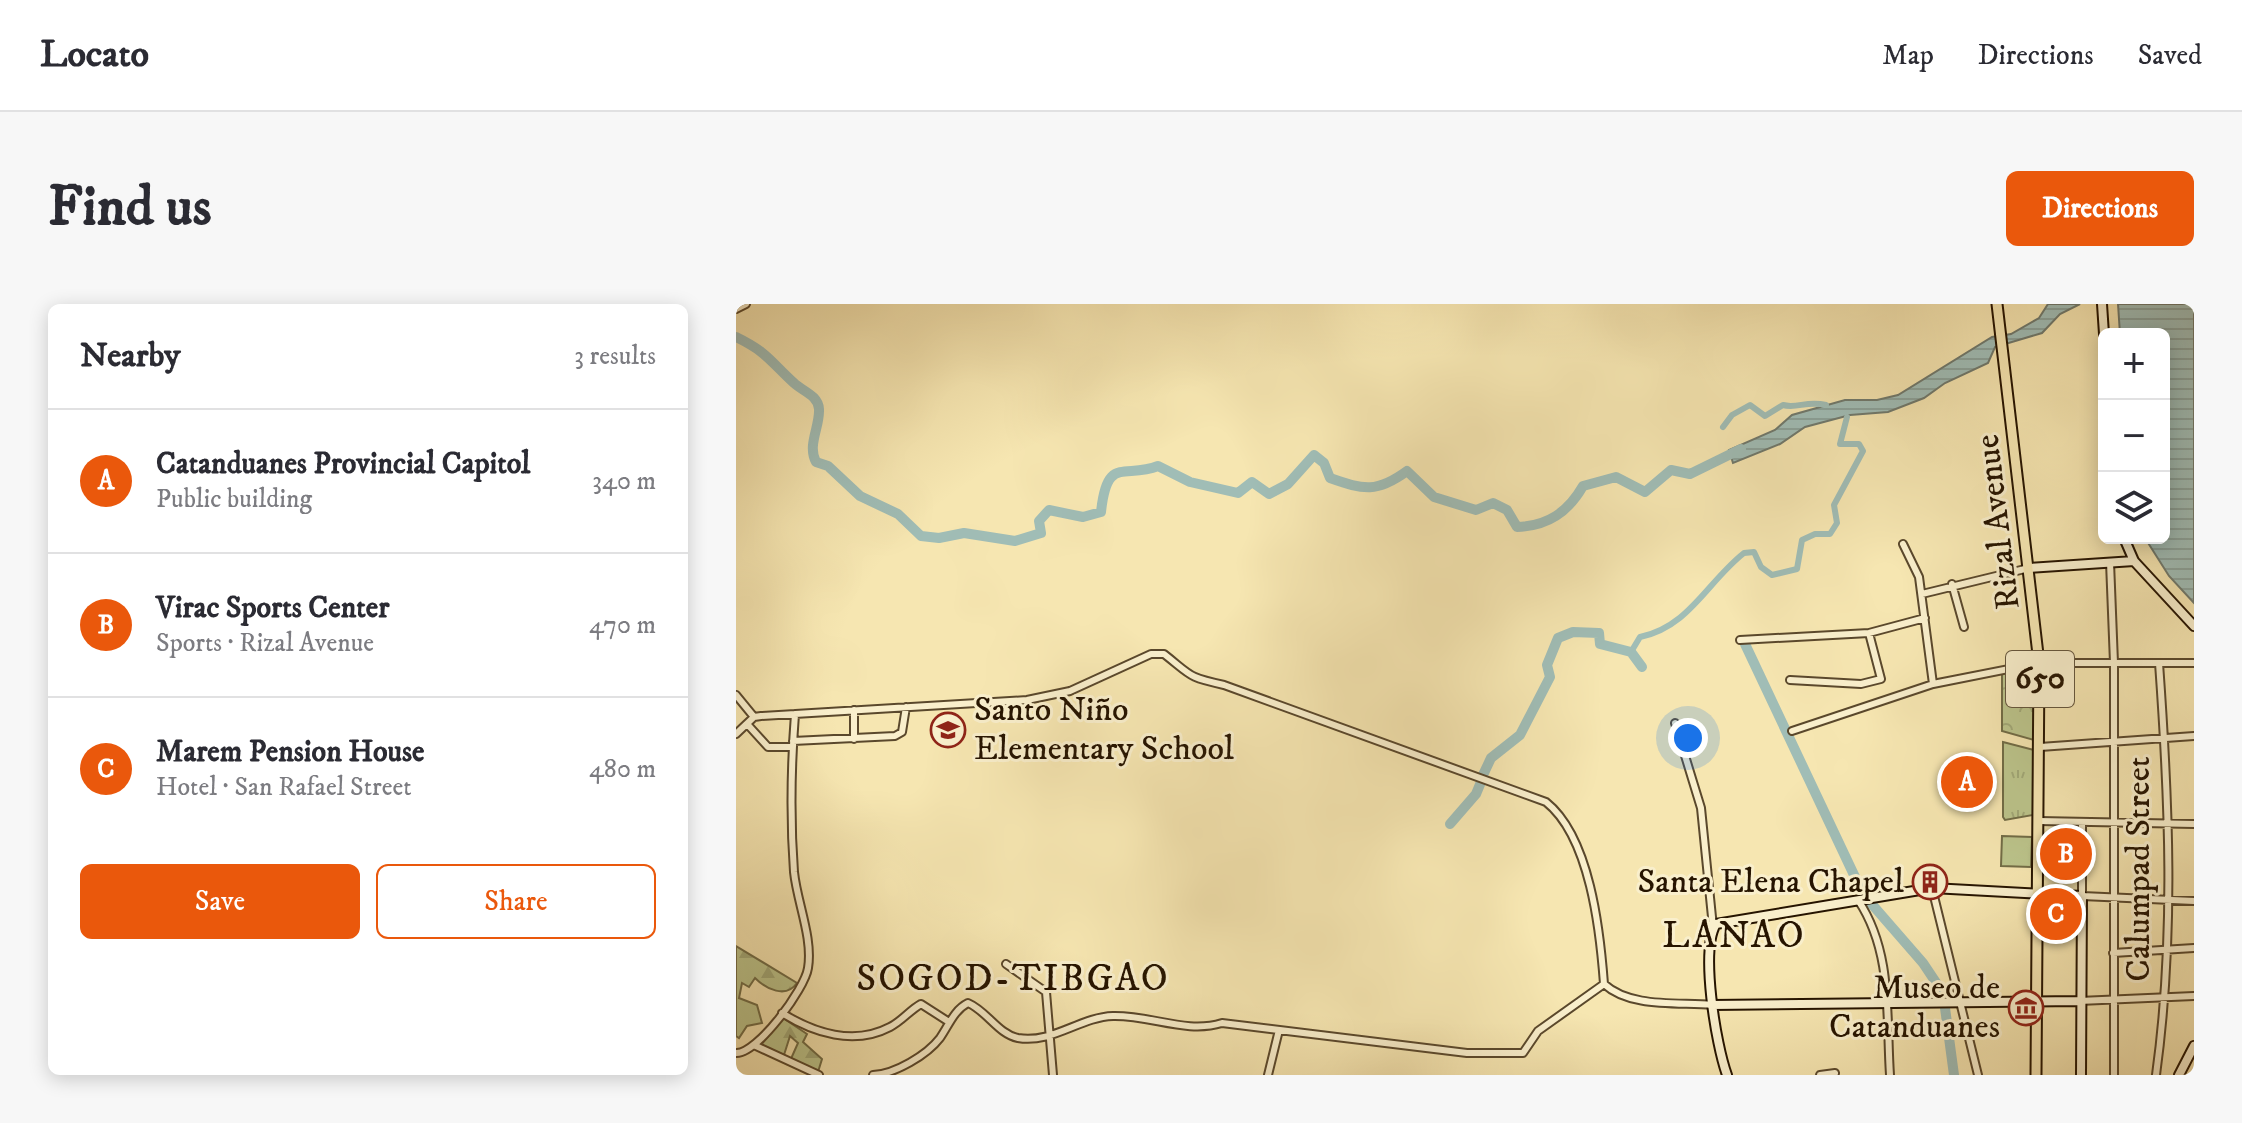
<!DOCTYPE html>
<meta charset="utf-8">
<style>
body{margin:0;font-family:"IM FELL DW Pica",serif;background:#f7f7f7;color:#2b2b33}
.controls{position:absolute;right:24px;top:24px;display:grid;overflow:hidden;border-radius:12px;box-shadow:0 4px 20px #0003}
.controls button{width:72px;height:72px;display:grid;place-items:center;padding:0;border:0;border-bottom:2px solid #e1e1e2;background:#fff;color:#2b2b33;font:40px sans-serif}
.you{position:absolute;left:952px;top:434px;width:28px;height:28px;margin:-20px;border:6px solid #fff;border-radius:50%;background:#1a73e8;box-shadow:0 0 0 12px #1a73e833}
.badge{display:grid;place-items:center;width:52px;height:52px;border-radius:50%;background:#ea580c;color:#fff;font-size:26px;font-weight:700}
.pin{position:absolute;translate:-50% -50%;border:4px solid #fff;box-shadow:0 2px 8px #0006}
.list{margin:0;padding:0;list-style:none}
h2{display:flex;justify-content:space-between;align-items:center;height:104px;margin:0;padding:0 32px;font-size:34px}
h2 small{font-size:26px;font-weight:400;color:#7c7c81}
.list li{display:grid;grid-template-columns:52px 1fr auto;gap:24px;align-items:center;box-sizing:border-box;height:144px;padding:0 32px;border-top:2px solid #e1e1e2}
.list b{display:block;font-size:30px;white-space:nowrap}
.list p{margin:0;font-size:26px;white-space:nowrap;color:#7c7c81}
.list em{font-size:26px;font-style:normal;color:#7c7c81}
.actions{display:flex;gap:16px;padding:24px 32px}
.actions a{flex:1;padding:18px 0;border:2px solid #ea580c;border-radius:12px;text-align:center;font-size:28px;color:#ea580c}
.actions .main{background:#ea580c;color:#fff}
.icon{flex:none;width:44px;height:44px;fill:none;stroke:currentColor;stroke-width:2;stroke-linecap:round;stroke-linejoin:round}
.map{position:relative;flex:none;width:1458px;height:771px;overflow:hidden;border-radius:12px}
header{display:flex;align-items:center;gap:48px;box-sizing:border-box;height:112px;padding:0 40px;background:#fff;border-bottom:2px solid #e1e1e2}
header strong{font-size:38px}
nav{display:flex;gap:44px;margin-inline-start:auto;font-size:28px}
.intro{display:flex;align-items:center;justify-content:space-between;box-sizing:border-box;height:192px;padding:0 48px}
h1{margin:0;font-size:56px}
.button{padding:20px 36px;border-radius:12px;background:#ea580c;color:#fff;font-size:28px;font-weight:700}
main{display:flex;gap:48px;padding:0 48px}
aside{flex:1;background:#fff;border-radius:12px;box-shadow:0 4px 20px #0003}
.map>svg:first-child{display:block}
.grass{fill:url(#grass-tufts);stroke:#716c46;stroke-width:2}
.forest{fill:url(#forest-firs);stroke:#716c46;stroke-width:2}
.park{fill:url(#park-crowns);stroke:#716c46;stroke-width:2}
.pitch{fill:#bcc58c;stroke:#716c46;stroke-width:2}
.water{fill:url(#water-rules);stroke:#6f796d;stroke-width:2}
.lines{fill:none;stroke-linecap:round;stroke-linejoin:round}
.canal{stroke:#a0bdb6;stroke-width:6}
.river{stroke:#a0bdb6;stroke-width:10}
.street-casing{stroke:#5a482c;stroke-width:10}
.secondary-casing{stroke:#261400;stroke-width:12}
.primary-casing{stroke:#261400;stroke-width:13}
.street{stroke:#f9efcc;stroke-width:6}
.secondary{stroke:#f9efcc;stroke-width:8}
.primary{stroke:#f6e6b1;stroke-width:9}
.labels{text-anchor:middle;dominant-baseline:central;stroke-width:6;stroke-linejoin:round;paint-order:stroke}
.shield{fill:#f9efcc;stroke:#65563d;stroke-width:2}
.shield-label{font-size:32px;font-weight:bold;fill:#261400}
.street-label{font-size:34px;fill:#261400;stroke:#f9efcc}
.poi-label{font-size:34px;fill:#261400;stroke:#f9efcc;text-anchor:end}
.quarter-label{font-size:38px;letter-spacing:2px;fill:#261400;stroke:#f9efcc}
</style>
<header>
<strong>Locato</strong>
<nav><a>Map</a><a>Directions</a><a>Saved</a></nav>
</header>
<div class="intro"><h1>Find us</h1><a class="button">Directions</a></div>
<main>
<aside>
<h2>Nearby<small>3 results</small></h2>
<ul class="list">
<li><span class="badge">A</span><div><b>Catanduanes Provincial Capitol</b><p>Public building</p></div><em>340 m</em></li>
<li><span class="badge">B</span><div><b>Virac Sports Center</b><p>Sports · Rizal Avenue</p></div><em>470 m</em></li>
<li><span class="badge">C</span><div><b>Marem Pension House</b><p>Hotel · San Rafael Street</p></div><em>480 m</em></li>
</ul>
<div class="actions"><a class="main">Save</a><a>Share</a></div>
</aside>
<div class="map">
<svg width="1458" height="771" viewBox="0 0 1458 771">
<defs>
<pattern id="grass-tufts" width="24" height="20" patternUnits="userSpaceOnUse" patternTransform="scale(2)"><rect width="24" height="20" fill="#bcc58c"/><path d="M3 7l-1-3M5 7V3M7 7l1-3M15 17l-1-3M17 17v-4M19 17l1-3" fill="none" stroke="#a1a877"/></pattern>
<pattern id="forest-firs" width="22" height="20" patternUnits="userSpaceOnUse" patternTransform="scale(2)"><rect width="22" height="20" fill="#bcc58c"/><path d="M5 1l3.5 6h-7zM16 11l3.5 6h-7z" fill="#a1a877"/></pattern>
<pattern id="park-crowns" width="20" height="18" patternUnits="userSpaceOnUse" patternTransform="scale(2)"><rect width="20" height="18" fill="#bcc58c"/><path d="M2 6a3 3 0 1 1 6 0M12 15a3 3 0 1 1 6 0" fill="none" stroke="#a1a877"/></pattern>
<pattern id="water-rules" width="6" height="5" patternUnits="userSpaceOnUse" patternTransform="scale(2)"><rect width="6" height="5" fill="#a0bdb6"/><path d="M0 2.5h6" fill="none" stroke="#8aa29b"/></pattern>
</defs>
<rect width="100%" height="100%" fill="#f6e6b1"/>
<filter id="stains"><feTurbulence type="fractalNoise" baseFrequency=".0025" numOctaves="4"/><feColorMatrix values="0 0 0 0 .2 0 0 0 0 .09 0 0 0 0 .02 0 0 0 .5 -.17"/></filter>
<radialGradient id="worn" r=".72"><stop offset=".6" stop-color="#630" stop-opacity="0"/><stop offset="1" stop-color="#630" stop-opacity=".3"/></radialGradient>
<path class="grass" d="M1267,438l31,8 -1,65 -28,5 -2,-3z"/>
<path class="forest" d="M0,642l61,37c-11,16 -31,6 -42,-5l-6,9 -7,-4 -3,15 18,7 5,18 -15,3 -8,12 -3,-2z
M47,714l24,16 -4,8 19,17 -4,13 -28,-11 8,-18 -8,-7 -6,19 -23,-10z"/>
<path class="park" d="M1298,362v74l-32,-9v-59z"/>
<path class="pitch" d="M1320,530l25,4v34l-4,3h-21l-5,-5 1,-32z
M1266,532l30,1 -1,30 -30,-1z"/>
<path class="water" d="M1312,0h32l-20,10 -18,19 -47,14 -7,16 -43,20 -21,15 -36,14 -38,3 -45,12 -25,17 -47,19 -4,-13 46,-20 17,-15 53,-15h32l21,-5 94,-58 19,-3 28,-16z
M1382,0h76v299l-25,-27 -24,-38h19v-204h-44z"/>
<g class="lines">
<path class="canal" d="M987,123l9,-12 18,-10 15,11 18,-11c14,4 24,-5 43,0
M895,348l9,-15c49,-10 67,-55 104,-84l10,-1 7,15 11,8 25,-6 5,-29 13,-6h15l7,-11 -3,-18 29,-54 -4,-7h-19l7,-27"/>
<path class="river" d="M0,33c31,15 34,24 58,46 8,8 24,12 25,26 1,18 -12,36 -3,53l12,4 32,30 38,18 23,22 18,2 25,-5 51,8 26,-8 -2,-12 10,-11 34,7 18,-5c6,-57 23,-33 57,-46l32,16 48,11 14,-11 17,12 19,-10 26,-29 10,8 6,15c34,12 47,15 77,-7l27,26 42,13 17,-7 14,7 10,17c31,-1 51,-15 66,-41l33,-9 29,15 26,-22 19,4 51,-25
M1009,340l118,250 60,69 20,30 11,82
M747,471l8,-17 29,-23 30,-58 -3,-12 11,-27 15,-6 26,1 1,11 31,8 11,15
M714,520l26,-30 5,-12"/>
<g class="street-casing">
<path id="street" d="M0,5l10,-5
M1167,240l16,33 14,107
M1374,258l4,101v412
M1216,280l12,43
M1186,290l107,-26
M1004,336l129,-7 56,-15
M1054,376l71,4 20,-5 -12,-46
M0,391l18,22
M939,419l26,85 12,119
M12,421l20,22h22
M1056,427l141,-47 106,-21h155
M0,430l18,-17 7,-1 266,-16 43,-9 81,-37h13c28,22 23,23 60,31l322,117c44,35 54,128 58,182 26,24 74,18 108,21
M118,435v-29
M57,437l102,-5 7,-4 4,-25
M1304,443l154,-11
M1303,517l155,3
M1346,518v74l112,5
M1196,584l46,187
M1122,596c35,52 28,116 32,175
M1377,649l81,-5
M270,660l40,28 7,83
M1343,697l115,-5
M46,709c32,20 72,33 108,14 12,-6 20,-17 31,-23l28,18
M20,742l63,29
M0,749c21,1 69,-64 72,-85 5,-30 -11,-66 -14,-96 -4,-54 -3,-106 1,-158
M137,771c22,-1 54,-20 67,-37 9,-13 14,-28 28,-35 19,8 30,31 50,35 34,6 62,-21 95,-22 38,-1 73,18 109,7l245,30h56l15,-22 66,-47
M532,771l11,-45
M1084,771l15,-2
M1420,771c19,-138 13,-274 3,-412"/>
</g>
<g class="secondary-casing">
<path id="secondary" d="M1366,0l2,30
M1388,234l10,23 60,65
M1293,264l105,-7
M976,701l367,-4
M991,771c-11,-30 -27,-125 -11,-151l216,-36 150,8 -1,179
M1443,771l15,-29"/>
</g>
<g class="primary-casing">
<path id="primary" d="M1261,0l42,359 -3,412"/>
</g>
<use href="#street" class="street"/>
<use href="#secondary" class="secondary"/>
<use href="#primary" class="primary"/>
</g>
<defs>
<g id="school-ring" transform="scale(1.8)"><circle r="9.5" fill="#f9efcc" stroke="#8f2418" stroke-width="1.5"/><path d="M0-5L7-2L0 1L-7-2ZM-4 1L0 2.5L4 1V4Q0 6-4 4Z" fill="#8f2418"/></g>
<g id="building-ring" transform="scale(1.8)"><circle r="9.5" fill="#f9efcc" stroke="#8f2418" stroke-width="1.5"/><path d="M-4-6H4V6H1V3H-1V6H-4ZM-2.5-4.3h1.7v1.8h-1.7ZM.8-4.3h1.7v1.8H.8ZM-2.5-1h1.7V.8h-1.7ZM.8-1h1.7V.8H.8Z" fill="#8f2418"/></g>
<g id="museum-ring" transform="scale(1.8)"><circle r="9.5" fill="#f9efcc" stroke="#8f2418" stroke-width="1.5"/><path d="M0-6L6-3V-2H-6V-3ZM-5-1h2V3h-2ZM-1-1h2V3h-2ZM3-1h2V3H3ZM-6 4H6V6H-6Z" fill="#8f2418"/></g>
</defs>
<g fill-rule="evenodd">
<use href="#school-ring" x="212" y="426"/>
<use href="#building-ring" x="1194" y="578"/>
<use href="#museum-ring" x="1290" y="704"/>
</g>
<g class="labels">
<rect class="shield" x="1270" y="347" width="68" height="56" rx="6"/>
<g class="shield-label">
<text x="1304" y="375">650</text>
</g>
<g class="street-label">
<text transform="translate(1262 218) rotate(-97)">Rizal Avenue</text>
<text transform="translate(1403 565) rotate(-90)">Calumpad Street</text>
</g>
<g class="poi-label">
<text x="238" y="406" text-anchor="start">Santo Niño<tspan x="238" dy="39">Elementary School</tspan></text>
<text x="1168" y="578">Santa Elena Chapel</text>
<text x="1264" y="684">Museo de<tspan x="1264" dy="39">Catanduanes</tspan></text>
</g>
<g class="quarter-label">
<text x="998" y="632">LANAO</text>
<text x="277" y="675">SOGOD-TIBGAO</text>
</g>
</g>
<rect width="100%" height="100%" filter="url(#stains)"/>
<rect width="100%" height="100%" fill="url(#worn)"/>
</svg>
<div class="controls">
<button>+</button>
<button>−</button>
<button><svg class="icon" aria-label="layers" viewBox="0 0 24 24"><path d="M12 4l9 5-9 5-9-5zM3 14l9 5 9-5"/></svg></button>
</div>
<div class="you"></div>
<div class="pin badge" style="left:1231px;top:478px">A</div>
<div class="pin badge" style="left:1330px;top:550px">B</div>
<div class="pin badge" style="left:1320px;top:610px">C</div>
</div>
</main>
